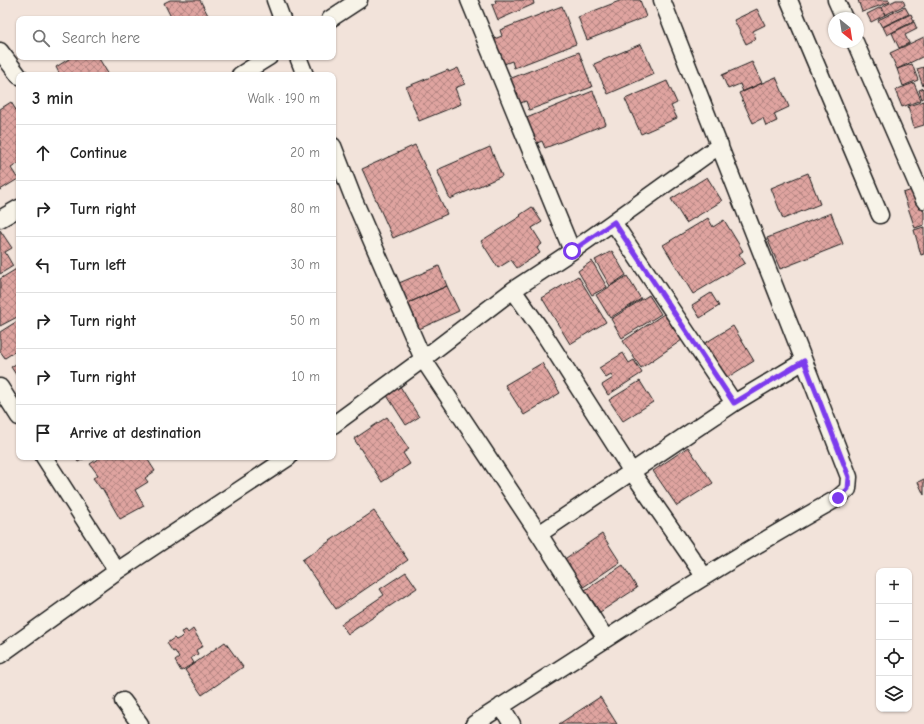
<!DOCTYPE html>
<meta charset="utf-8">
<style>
body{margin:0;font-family:"Comic Neue",sans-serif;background:#f2f2f2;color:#222}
.controls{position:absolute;right:12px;bottom:12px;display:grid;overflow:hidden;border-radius:8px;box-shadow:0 1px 3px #0004}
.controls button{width:36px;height:36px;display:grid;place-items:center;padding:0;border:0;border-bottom:1px solid #e0e0e0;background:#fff;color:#222;font:20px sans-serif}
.compass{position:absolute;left:828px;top:12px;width:36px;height:36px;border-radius:50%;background:#fff;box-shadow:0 1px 3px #0004;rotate:150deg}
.stop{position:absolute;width:12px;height:12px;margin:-9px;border:3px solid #7c3aed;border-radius:50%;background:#fff}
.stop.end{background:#7c3aed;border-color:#fff;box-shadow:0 1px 4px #0008}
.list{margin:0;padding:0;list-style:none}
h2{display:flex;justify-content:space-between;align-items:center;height:52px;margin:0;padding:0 16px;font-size:17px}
h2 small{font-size:13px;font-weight:400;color:#767676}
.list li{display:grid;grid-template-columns:26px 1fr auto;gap:12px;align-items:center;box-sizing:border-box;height:56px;padding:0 16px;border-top:1px solid #e0e0e0}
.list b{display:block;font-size:15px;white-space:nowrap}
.list em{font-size:13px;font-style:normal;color:#767676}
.icon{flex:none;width:22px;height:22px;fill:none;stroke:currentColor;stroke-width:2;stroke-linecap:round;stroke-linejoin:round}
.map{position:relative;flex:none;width:924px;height:724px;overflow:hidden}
.search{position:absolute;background:#fff;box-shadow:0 1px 3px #0004;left:16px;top:16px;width:320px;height:44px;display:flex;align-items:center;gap:10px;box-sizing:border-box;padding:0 14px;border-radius:8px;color:#767676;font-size:15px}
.panel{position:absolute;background:#fff;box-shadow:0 1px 3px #0004;left:16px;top:72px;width:320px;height:388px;border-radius:8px}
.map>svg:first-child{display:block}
.building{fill:url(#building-cross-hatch);stroke:#1c1c1c}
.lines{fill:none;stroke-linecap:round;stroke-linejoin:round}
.minor-casing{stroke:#1c1c1c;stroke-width:19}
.minor{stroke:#f7f3e8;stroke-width:16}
.route{stroke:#7c3aed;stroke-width:5}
</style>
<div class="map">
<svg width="924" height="724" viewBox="0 0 924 724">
<defs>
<pattern id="building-cross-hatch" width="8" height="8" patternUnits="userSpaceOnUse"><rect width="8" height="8" fill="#dfa4a0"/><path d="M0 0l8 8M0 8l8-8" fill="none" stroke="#b48582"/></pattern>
</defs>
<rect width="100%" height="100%" fill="#f2e3da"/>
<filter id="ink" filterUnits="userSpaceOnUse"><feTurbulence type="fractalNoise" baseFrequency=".025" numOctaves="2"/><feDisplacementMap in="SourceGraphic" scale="8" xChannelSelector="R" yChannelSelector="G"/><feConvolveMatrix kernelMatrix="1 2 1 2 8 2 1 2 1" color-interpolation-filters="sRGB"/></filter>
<g filter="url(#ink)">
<path class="building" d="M170,0h30l10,19h-38l-8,-16z
M495,0h38l1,4 -36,16 -6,-15 4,-2z
M622,0h18l6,17 -59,23 -9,-23z
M858,0h31l1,2 -28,10z
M896,0h7l2,5 -20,10 -3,-8z
M562,6l14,38 -62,24 -2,-7 -8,3 -10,-25 8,-3 -2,-6z
M881,7l4,8 -14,7 -4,-8z
M905,7l4,7 -27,13 -4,-7z
M757,9l8,16 -12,6 3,8 -10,5 -12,-24z
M911,14l3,7 -27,14 -4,-8z
M914,22l3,7 -12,6 4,8 -10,5 -7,-15z
M924,37v19l-27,13 -7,-16z
M641,44l13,30 -46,20 -14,-30z
M579,52l13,35 -63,23 -3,-9 -8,3 -9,-25z
M72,57h26l11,18h-49l-4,-8z
M752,62l10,21 -19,9 -3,-8 -12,5 -6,-14z
M912,64l6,16 -15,6 -6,-17z
M924,67v18l-1,1 -6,-17z
M458,68l7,16 -10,4 6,16 -42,17 -13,-34 42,-17 1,2z
M776,77l13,30 -15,7 3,7 -11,5 -3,-8 -10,5 -14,-30z
M667,81l10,22 -6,3 6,12 -36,16 -16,-35z
M914,83l7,17 -19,7 -7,-17z
M924,88v10l-2,1 -3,-9z
M593,91l13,33 -61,24 -3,-7 -7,3 -11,-25z
M924,101v24l-10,3 -6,-22z
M11,102l8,13v48l-8,5 7,11 -18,11v-81z
M415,145l32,69 -54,24 -31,-69z
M490,147l12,29 -52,23 -13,-29z
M808,173l12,31 -37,15 -12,-31z
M707,177l15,24 -36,22 -15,-24z
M915,189l9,23v13l-9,3 -12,-35z
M532,207l10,15 -10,6 10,16 -5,4 3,5 -23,15 -6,-8 -13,8 -17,-27 40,-25 -1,-1z
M831,213l12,31 -63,25 -13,-31z
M708,218l5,9 11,-7 19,31 -4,3 6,9 -52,31 -30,-49z
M924,227v27l-3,1 -7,-25z
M0,230l12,18 -7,4 8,14 -13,8z
M612,251l14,24 -16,11 -15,-26z
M592,261l15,26 -15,8 -14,-24z
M439,266l8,20 -39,17 -9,-20z
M18,268l1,2v46l-19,10v-47z
M578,276l28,46 -36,22 -28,-46z
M627,276l14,23 -31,19 -14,-23z
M447,286l12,25 -40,18 -11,-26z
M711,293l8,13 -19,12 -8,-13z
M649,295l12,19 -39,24 -11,-19z
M664,314l18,26 -41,28 -18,-27z
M19,320v29l-14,9 -5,-7v-19z
M733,326l21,35 -31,19 -21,-35z
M623,353l6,10 5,-3 8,13 -34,22 -6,-10 11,-7 -2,-3 -5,3 -7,-10z
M19,362v17l-8,-12z
M542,363l18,30 -36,22 -19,-30z
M640,381l13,21 -30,19 -14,-21z
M398,383l21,34 -13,8 -22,-34z
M387,417l22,32 -6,4 7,11 -28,18 -28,-43z
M688,447l25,36 -36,23 -24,-35z
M75,457h12l-9,5z
M101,457h45l9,14 -10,7 3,4 -13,8 9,16 -24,13 -18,-31 -1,1 -8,-11 5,-3 -8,-11z
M924,479v16l-6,-13z
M374,511l34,49 -72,49 -34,-49z
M602,534l18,28 -38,26 -19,-28z
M623,565l14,23 -37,24 -15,-22z
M406,572l11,16 -69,46 -7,-10 43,-29 -4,-6z
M193,629l10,17 -7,4 2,4 -7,4 3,5 -13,8 -6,-10 4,-3 -4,-7 -2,1 -6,-9 7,-5 2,2 4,-2 3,-3 -2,-3 5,-2 2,3z
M225,642l18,25 -41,28 -17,-25z
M600,697l17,27h-58z"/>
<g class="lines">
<g class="minor-casing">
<path id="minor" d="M275,0l7,19
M469,0l103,251 41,-29
M789,0l91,215
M836,0l8,18
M330,19l29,-19
M855,42l69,158
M0,51l19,25
M298,57l7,18
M240,75l29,-18
M720,145l-107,77 121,181
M333,146l21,54 69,159 116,175 67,105 -132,85
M0,219l19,-11
M572,251l-59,39 31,44 88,138 72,104
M0,387l19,30
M333,425l90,-66 90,-69
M44,457l73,114
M539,534l195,-131 70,-42 -142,-361
M606,639c76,-49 153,-97 232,-141l10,-9 1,-12 -45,-116
M0,655l117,-84 172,-114
M123,701l17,23
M501,706l11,18"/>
</g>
<use href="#minor" class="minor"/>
</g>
</g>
<g class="lines" filter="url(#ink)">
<path class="route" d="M572,251l42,-29 120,181 70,-42 45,116 -1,12 -10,9"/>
</g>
</svg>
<div class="controls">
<button>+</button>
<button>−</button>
<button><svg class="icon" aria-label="locate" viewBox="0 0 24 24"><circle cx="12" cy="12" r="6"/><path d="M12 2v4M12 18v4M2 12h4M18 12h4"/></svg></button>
<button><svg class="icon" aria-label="layers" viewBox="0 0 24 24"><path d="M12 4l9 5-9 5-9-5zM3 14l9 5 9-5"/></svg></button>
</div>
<svg class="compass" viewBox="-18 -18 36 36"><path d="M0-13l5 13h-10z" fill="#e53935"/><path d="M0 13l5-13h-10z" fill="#767676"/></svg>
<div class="stop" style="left:572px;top:251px"></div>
<div class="stop end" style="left:838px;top:498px"></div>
<div class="search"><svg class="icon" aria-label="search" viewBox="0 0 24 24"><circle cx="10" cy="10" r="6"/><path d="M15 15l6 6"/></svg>Search here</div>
<section class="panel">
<h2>3 min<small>Walk · 190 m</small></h2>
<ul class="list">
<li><svg class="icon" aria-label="ahead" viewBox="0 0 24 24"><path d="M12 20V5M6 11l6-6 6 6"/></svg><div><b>Continue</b></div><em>20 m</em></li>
<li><svg class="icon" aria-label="right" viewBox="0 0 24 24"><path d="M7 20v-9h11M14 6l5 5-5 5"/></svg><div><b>Turn right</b></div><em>80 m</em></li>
<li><svg class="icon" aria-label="left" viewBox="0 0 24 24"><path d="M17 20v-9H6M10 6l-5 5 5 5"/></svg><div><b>Turn left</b></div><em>30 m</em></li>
<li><svg class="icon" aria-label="right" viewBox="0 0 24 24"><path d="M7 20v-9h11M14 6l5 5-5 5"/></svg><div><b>Turn right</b></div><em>50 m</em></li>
<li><svg class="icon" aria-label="right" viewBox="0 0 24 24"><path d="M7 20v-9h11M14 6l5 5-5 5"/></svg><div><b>Turn right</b></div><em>10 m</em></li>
<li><svg class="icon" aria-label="arrive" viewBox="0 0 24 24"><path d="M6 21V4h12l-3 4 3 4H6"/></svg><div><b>Arrive at destination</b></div></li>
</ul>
</section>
</div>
